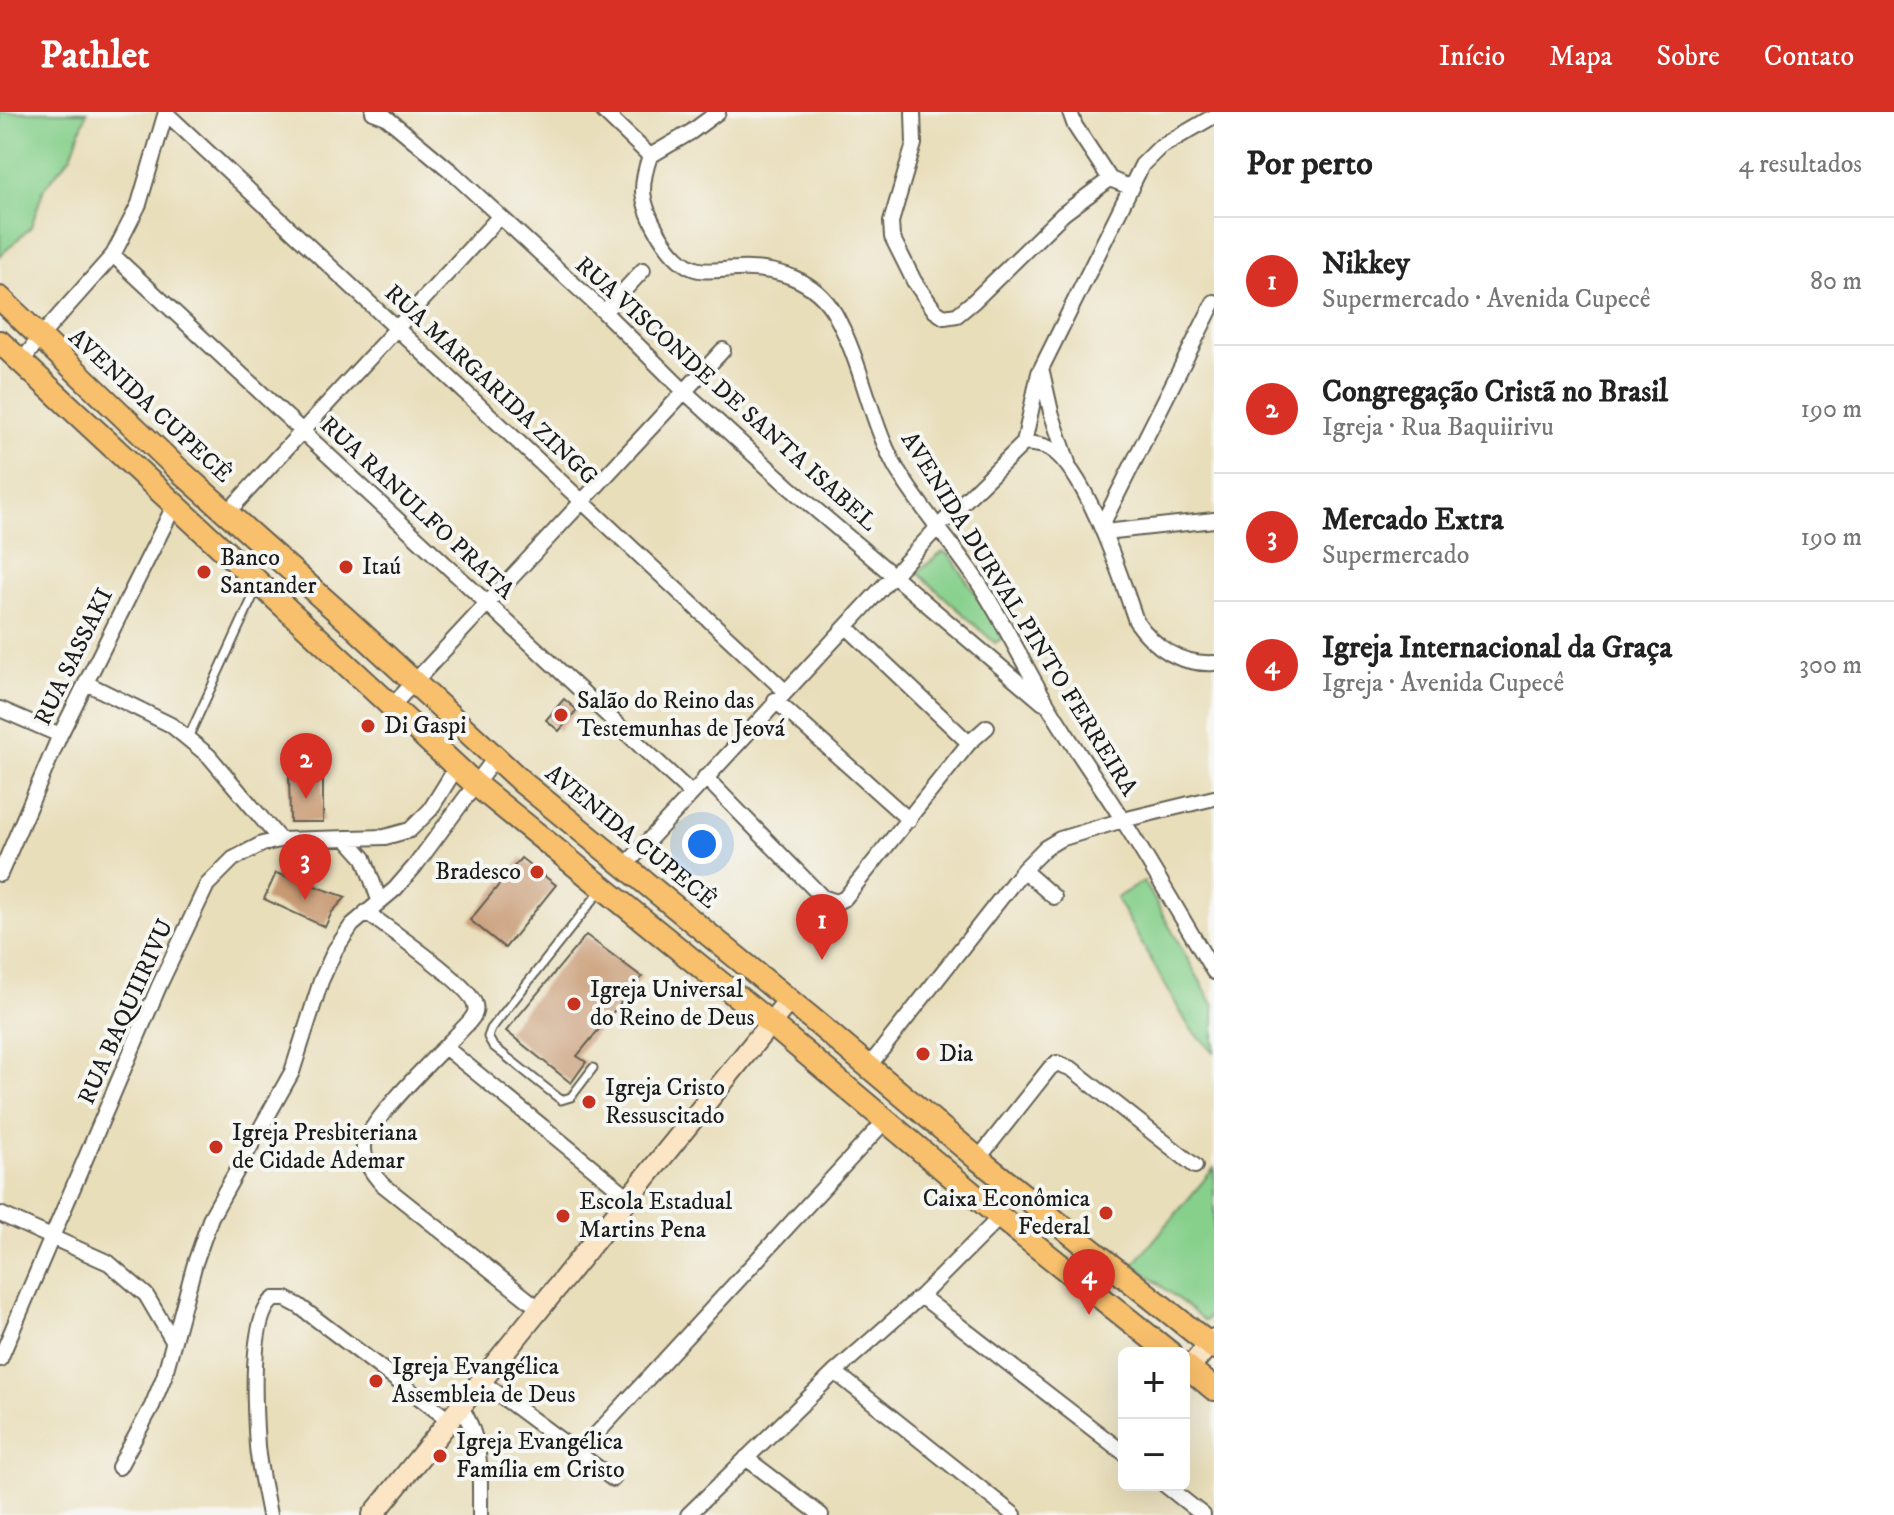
<!DOCTYPE html>
<html lang="pt">
<meta charset="utf-8">
<style>
body{margin:0;font-family:"IM FELL DW Pica",serif;background:#f2f2f2;color:#222}
.controls{position:absolute;right:24px;bottom:24px;display:grid;overflow:hidden;border-radius:12px;box-shadow:0 8px 32px #0002}
.controls button{width:72px;height:72px;display:grid;place-items:center;padding:0;border:0;border-bottom:2px solid #e0e0e0;background:#fff;color:#222;font:40px sans-serif}
.you{position:absolute;left:702px;top:732px;width:28px;height:28px;margin:-20px;border:6px solid #fff;border-radius:50%;background:#1a73e8;box-shadow:0 0 0 12px #1a73e833}
.badge{display:grid;place-items:center;width:52px;height:52px;border-radius:50%;background:#d93025;color:#fff;font-size:26px;font-weight:700}
.pin{position:absolute;translate:-50% -66px;filter:drop-shadow(0 2px 4px #0008)}
.pin::after{content:'';position:absolute;top:42px;width:28px;height:24px;background:inherit;clip-path:polygon(0 0,100% 0,50% 100%)}
.list{margin:0;padding:0;list-style:none}
h2{display:flex;justify-content:space-between;align-items:center;height:104px;margin:0;padding:0 32px;font-size:34px}
h2 small{font-size:26px;font-weight:400;color:#767676}
.list li{display:grid;grid-template-columns:52px 1fr auto;gap:24px;align-items:center;box-sizing:border-box;height:128px;padding:0 32px;border-top:2px solid #e0e0e0}
.list b{display:block;font-size:30px;white-space:nowrap}
.list p{margin:0;font-size:26px;white-space:nowrap;color:#767676}
.list em{font-size:26px;font-style:normal;color:#767676}
.map{position:relative;flex:none;width:1214px;height:1403px;overflow:hidden}
header{display:flex;align-items:center;gap:48px;box-sizing:border-box;height:112px;padding:0 40px;background:#d93025;color:#fff}
header strong{font-size:38px}
nav{display:flex;gap:44px;margin-inline-start:auto;font-size:28px}
main{display:flex}
aside{flex:1;background:#fff}
.map>svg:first-child{display:block}
.green{fill:#87d08c;stroke:#527654;stroke-width:2}
.building{fill:#c89a73}
.lines{fill:none;stroke-linecap:round;stroke-linejoin:round}
.lane-casing{stroke:#646053;stroke-width:11}
.street-casing{stroke:#646053;stroke-width:18}
.secondary-casing{stroke:#646053;stroke-width:24}
.primary-casing{stroke:#646053;stroke-width:26}
.lane{stroke:#fff;stroke-width:7}
.street{stroke:#fff;stroke-width:14}
.secondary{stroke:#fce5c4;stroke-width:20}
.primary{stroke:#f8bf6c;stroke-width:22}
.poi-dot{fill:#c8321e;stroke:#f6f6f2;stroke-width:3}
.labels{text-anchor:middle;dominant-baseline:central;stroke-width:8;stroke-linejoin:round;paint-order:stroke}
.street-label{font-size:24px;fill:#1c1c1c;stroke:#f6f6f2}
.poi-label{font-size:24px;fill:#1c1c1c;stroke:#f6f6f2;text-anchor:start}
</style>
<header>
<strong>Pathlet</strong>
<nav><a>Início</a><a>Mapa</a><a>Sobre</a><a>Contato</a></nav>
</header>
<main>
<div class="map">
<svg width="1214" height="1403" viewBox="0 0 1214 1403">
<rect width="100%" height="100%" fill="#f6f6f2"/>
<filter id="ink" filterUnits="userSpaceOnUse"><feTurbulence type="fractalNoise" baseFrequency=".0125" numOctaves="2"/><feDisplacementMap in="SourceGraphic" scale="16" xChannelSelector="R" yChannelSelector="G"/><feConvolveMatrix kernelMatrix="1 2 1 2 8 2 1 2 1" color-interpolation-filters="sRGB"/></filter>
<filter id="wash" filterUnits="userSpaceOnUse"><feTurbulence type="fractalNoise" baseFrequency=".006" numOctaves="4" result="noise"/><feDisplacementMap in="SourceGraphic" scale="32" xChannelSelector="R" yChannelSelector="G"/><feGaussianBlur stdDeviation="1.8" result="paint"/><feColorMatrix in="noise" values="0 0 0 0 0 0 0 0 0 0 0 0 0 0 0 0 0 1.4 0 .05"/><feComposite in="paint" operator="in"/></filter>
<g filter="url(#wash)">
<rect width="100%" height="100%" fill="#e9deba"/>
<path class="green" d="M0,0h87l-16,44 -27,32 -13,39 -31,29z
M943,440l7,3 51,78v6l-6,4 -78,-71z
M1144,769l70,125v46l-25,-25 -73,-129z
M1214,1056v143l-9,10 -71,-57z"/>
<g id="blocks">
<path class="building" d="M564,587l13,11 -18,21 -13,-11z
M298,654l20,1 5,8v47h-33l-1,-49z
M521,746l35,27 -51,63 -35,-28z
M276,761l70,24 -14,15 -7,15 -61,-28z
M586,823l56,42 -65,79 9,6 -15,21 -65,-52z"/>
</g>
</g>
<g filter="url(#ink)">
<use href="#blocks" fill-opacity="0" stroke="#646053" stroke-width="2"/>
<g class="lines">
<g class="lane-casing">
<path id="lane" d="M188,626l69,-150
M593,956l-22,29 -10,3 -68,-54 -5,-9 3,-8 110,-139"/>
</g>
<g class="street-casing">
<path id="street" d="M373,0l13,5 67,56 151,139 80,79 104,95 255,217
M604,0l46,44c-4,11 -7,23 -7,35 2,25 27,70 52,78 12,4 29,0 42,0 39,-2 78,10 98,45 27,48 34,104 60,152 23,40 55,74 81,113 28,42 49,89 75,131 23,38 49,74 73,112 31,49 60,100 90,150
M913,0l1,32 -23,78 1,15 22,44 21,30 9,6 13,-2 17,-14 89,-87 47,-35
M1070,0l5,14 35,53 22,9
M166,1l618,577
M650,44l41,-24 27,-20
M113,143l578,538
M604,200l39,-42
M21,251l19,-26 73,-82 26,-51 27,-92
M1042,260l9,40 17,51
M1024,331c9,1 17,1 25,5 37,21 73,132 87,173 19,27 44,44 78,42
M226,402l273,-297
M1101,415l113,-225
M1105,420l109,-12
M847,515l122,116
M86,571l85,42 38,31 71,84
M775,588l134,120
M391,595l332,-357
M0,597l60,26
M705,665l117,120 15,5 8,-4 124,-155 18,-16
M346,726l18,20 15,42
M625,754l313,-339 86,-84 15,-70 103,-208 17,-17 55,-32
M1023,758l31,27
M0,762l60,-139 114,-229
M366,800c20,15 105,73 109,93 2,8 -2,12 -6,17 -20,22 -104,101 -105,124 -1,15 9,28 18,38l159,126
M446,936l184,150
M869,954l154,-196 22,-22 15,-9 63,-19 91,-22
M978,1047l72,-91 7,-5 15,6 123,97
M0,1102l109,49 37,32 27,46
M921,1184l203,157
M0,1247l159,-373 48,-101 26,-26 29,-15 18,-4 105,-3 25,-7 20,-20 26,-42
M835,1260l179,143
M481,1269l132,98
M460,1294c23,33 20,70 20,109
M579,1341l306,-332
M746,1346l75,57
M119,1355l33,-61 12,-29 31,-114 16,-46 81,-145 29,-91 14,-31 17,-25 43,-36 20,-23 80,-108
M1165,1373l38,30
M269,1403c-4,-23 -10,-46 -12,-69 -2,-30 -9,-129 17,-147h12l13,7 150,114
M688,1403l147,-143 86,-76 79,-79"/>
</g>
<g class="secondary-casing">
<path id="secondary" d="M1189,1256l25,-29
M373,1403l416,-515"/>
</g>
<g class="primary-casing">
<path id="primary" d="M0,186l179,172 168,150 176,163 288,235 167,141 236,189
M0,230l475,442 295,239 230,194 170,136
M1184,1252l30,25"/>
</g>
<use href="#lane" class="lane"/>
<use href="#street" class="street"/>
<use href="#secondary" class="secondary"/>
<use href="#primary" class="primary"/>
</g>
</g>
<g class="poi-dot">
<circle cx="346" cy="455" r="8"/>
<circle cx="204" cy="460" r="8"/>
<circle cx="561" cy="603" r="8"/>
<circle cx="368" cy="614" r="8"/>
<circle cx="537" cy="760" r="8"/>
<circle cx="574" cy="892" r="8"/>
<circle cx="923" cy="942" r="8"/>
<circle cx="589" cy="990" r="8"/>
<circle cx="216" cy="1035" r="8"/>
<circle cx="1106" cy="1101" r="8"/>
<circle cx="563" cy="1104" r="8"/>
<circle cx="376" cy="1269" r="8"/>
<circle cx="440" cy="1344" r="8"/>
</g>
<g class="labels">
<g class="street-label">
<text transform="translate(491 273) rotate(43)">RUA MARGARIDA ZINGG</text>
<text transform="translate(726 282) rotate(42)">RUA VISCONDE DE SANTA ISABEL</text>
<text transform="translate(150 294) rotate(43)">AVENIDA CUPECÊ</text>
<text transform="translate(417 396) rotate(43)">RUA RANULFO PRATA</text>
<text transform="translate(1019 502) rotate(58)">AVENIDA DURVAL PINTO FERREIRA</text>
<text transform="translate(74 545) rotate(-64)">RUA SASSAKI</text>
<text transform="translate(631 725) rotate(39)">AVENIDA CUPECÊ</text>
<text transform="translate(126 900) rotate(-66)">RUA BAQUIIRIVU</text>
</g>
<g class="poi-label">
<text x="220" y="446">Banco<tspan x="220" dy="28">Santander</tspan></text>
<text x="362" y="455">Itaú</text>
<text x="577" y="589">Salão do Reino das<tspan x="577" dy="28">Testemunhas de Jeová</tspan></text>
<text x="384" y="614">Di Gaspi</text>
<text x="521" y="760" text-anchor="end">Bradesco</text>
<text x="590" y="878">Igreja Universal<tspan x="590" dy="28">do Reino de Deus</tspan></text>
<text x="939" y="942">Dia</text>
<text x="605" y="976">Igreja Cristo<tspan x="605" dy="28">Ressuscitado</tspan></text>
<text x="232" y="1021">Igreja Presbiteriana<tspan x="232" dy="28">de Cidade Ademar</tspan></text>
<text x="1090" y="1087" text-anchor="end">Caixa Econômica<tspan x="1090" dy="28">Federal</tspan></text>
<text x="579" y="1090">Escola Estadual<tspan x="579" dy="28">Martins Pena</tspan></text>
<text x="392" y="1255">Igreja Evangélica<tspan x="392" dy="28">Assembleia de Deus</tspan></text>
<text x="456" y="1330">Igreja Evangélica<tspan x="456" dy="28">Família em Cristo</tspan></text>
</g>
</g>
</svg>
<div class="controls">
<button>+</button>
<button>−</button>
</div>
<div class="you"></div>
<div class="pin badge" style="left:822px;top:848px">1</div>
<div class="pin badge" style="left:306px;top:687px">2</div>
<div class="pin badge" style="left:305px;top:788px">3</div>
<div class="pin badge" style="left:1089px;top:1203px">4</div>
</div>
<aside>
<h2>Por perto<small>4 resultados</small></h2>
<ul class="list">
<li><span class="badge">1</span><div><b>Nikkey</b><p>Supermercado · Avenida Cupecê</p></div><em>80 m</em></li>
<li><span class="badge">2</span><div><b>Congregação Cristã no Brasil</b><p>Igreja · Rua Baquiirivu</p></div><em>190 m</em></li>
<li><span class="badge">3</span><div><b>Mercado Extra</b><p>Supermercado</p></div><em>190 m</em></li>
<li><span class="badge">4</span><div><b>Igreja Internacional da Graça</b><p>Igreja · Avenida Cupecê</p></div><em>300 m</em></li>
</ul>
</aside>
</main>
